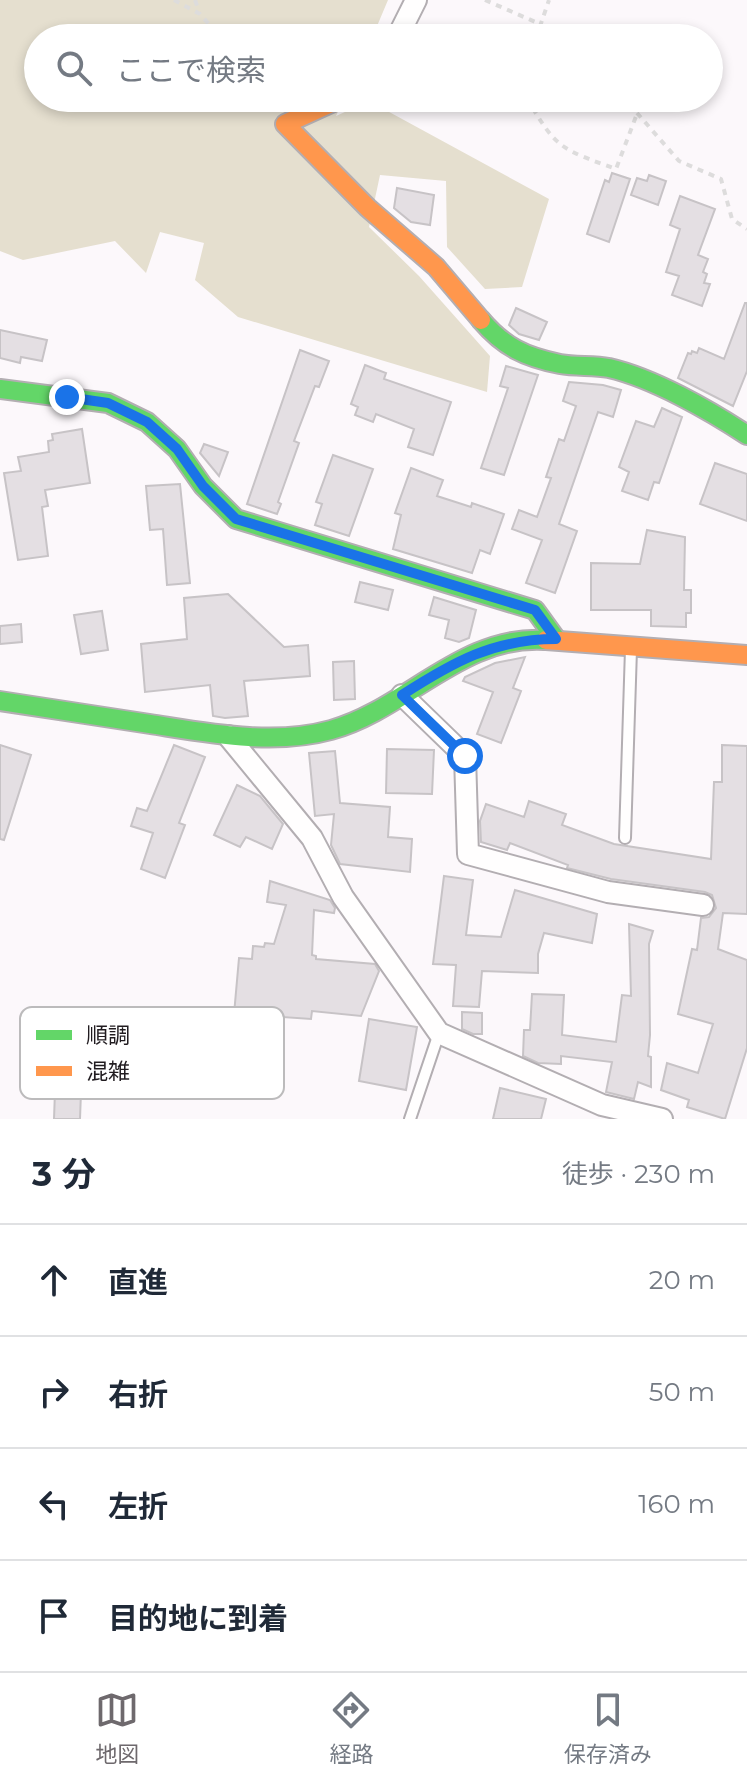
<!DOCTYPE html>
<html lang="ja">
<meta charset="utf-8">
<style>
body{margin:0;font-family:Montserrat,"Noto Sans JP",sans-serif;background:#f6f6f7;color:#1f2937}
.stop{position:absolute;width:24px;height:24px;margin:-18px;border:6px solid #1a73e8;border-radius:50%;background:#fff}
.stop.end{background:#1a73e8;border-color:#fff;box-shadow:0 2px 8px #0008}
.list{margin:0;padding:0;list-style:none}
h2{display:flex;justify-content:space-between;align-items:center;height:104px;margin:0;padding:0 32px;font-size:34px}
h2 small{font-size:26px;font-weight:400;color:#747a83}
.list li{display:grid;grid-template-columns:52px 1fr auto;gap:24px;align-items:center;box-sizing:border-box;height:112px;padding:0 32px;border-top:2px solid #e0e1e3}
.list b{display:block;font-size:30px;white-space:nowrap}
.list em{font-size:26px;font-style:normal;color:#747a83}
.icon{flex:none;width:44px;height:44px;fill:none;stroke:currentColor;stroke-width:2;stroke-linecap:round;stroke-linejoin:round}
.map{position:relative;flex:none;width:747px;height:1119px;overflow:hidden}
.search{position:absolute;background:#fff;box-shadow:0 4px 12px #0003;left:24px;right:24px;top:24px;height:88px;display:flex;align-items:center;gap:20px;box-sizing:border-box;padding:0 28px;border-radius:44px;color:#747a83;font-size:30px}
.sheet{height:552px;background:#fff}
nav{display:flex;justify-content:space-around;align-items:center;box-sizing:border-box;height:112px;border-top:2px solid #e0e1e3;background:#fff;font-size:22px;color:#747a83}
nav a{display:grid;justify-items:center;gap:4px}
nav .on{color:#6e696d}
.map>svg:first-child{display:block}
.green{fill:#e5dfcf}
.building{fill:#e4dfe3;stroke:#c7c3c6;stroke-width:2}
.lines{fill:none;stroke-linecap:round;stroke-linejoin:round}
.lane-casing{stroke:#b3aeb2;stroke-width:14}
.street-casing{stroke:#b3aeb2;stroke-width:24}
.fast-casing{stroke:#b3aeb2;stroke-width:22}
.slow-casing{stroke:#b3aeb2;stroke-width:22}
.path{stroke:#dddcdc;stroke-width:4;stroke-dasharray:6 6;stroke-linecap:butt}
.lane{stroke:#fffefe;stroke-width:10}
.street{stroke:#fffefe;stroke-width:20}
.fast{stroke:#63d668;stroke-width:18}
.slow{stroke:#ff974d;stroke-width:18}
.route{stroke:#1a73e8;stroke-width:10}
.key{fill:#fff;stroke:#bcbbbc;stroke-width:2}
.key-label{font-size:22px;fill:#211c20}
</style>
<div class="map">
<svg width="747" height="1119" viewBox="0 0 747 1119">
<rect width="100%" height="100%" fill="#fcf8fb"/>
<path class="green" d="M0,0h388l-16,38h-334v60h306l-8,18 33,-15 180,98 -27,88 -37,2 -38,-42 -1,-66 -66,-6 -11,52 50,49 71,80 -3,36 -249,-75 -43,-37 9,-37 -44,-11 -14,41 -31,-32 -92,19 -23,-9z"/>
<path class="building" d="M612,173l18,6 -21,63 -22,-8 18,-54 4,2z
M649,175l17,6 -8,24 -27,-10 6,-17 10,3z
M397,188l37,7 -4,30 -19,-3 -17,-14z
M680,196l35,13 -17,46 10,4 -5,13 4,2 -3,9 6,1 -8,22 -30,-11 7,-19 -13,-4 14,-43 -10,-4z
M745,303h2v68l-14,35 -55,-28 10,-25 3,1 1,-3 5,2 2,-5 25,11z
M516,308l31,14 -8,18 -20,-6 -10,-9z
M0,330l47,10 -5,21 -21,-4 -1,6 -20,-5z
M300,350l29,11 -10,26 -4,-1 -21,55 5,2 -21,59 3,2 -4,10 -30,-10z
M365,365l21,8 -2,6 67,23 -18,53 -25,-8 6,-18 -38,-15 -3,8 -18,-7 3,-8 -7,-3z
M506,366l32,9 -34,100 -23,-7 27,-80 -8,-2z
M569,382l34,3 18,5 -8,27 -15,-5 -39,112 18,7 -22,62 -29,-10 16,-43 -30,-11 7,-19 18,7 14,-39 -5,-1 13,-38 5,2 12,-35 -13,-5z
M662,408l20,9 -23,66 -5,-1 -6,18 -26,-9 7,-19 -10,-5 17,-46 18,6z
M82,429l8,54 -45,7 3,16 -6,1 6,49 -30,4 -14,-87 17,-2 -3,-14 31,-5 -1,-11 5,-1 -1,-6z
M204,444l24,8 -9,24 -19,-23z
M333,455l40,14 -24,67 -34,-11 7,-21 -6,-2z
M715,463l32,11v47l-47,-17z
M411,468l32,12 -6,16 34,11 1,-4 32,11 -14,40 -10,-4 -8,23 -79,-24 8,-34 -6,-2z
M180,484l10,99 -23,2 -4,-56 -13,1 -4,-44z
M647,530l38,7 -1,53h7v23h-5v14l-35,-1v-16h-60v-47l49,1z
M360,582l33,8 -5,20 -33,-8z
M228,594l56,53 24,-2 2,31 -66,5 4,35 -23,2 -12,-2 -3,-31 -65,7 -4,-48 46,-5 -3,-41z
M434,597l42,13 -7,28 -10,4 -14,-4 4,-18 -20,-5z
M102,611l6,39 -27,4 -7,-39z
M21,624l1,18 -22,2v-18z
M525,657l-12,31 8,3 -20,52 -24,-9 16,-42 -30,-11 2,-4 30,-14z
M354,661l1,38 -21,1 -1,-38z
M0,745l31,10 -27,85 -4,-1z
M174,745l31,12 -26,66 6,2 -20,53 -24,-9 12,-36 -22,-7 6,-18 10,3z
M722,745l25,1v168l-24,-1 -5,36 29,11v88l-22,71 -38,-12 2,-7 -28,-10 6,-27 31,10 15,-49 -35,-10 14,-65 5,1 4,-32 8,-1 7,-9 -4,-13 -7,-3 -94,-13 -44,-11 1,-3 -58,-22 -3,7 -26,-8 -1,-21 6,-17 38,13 5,-16 37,13 -4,11 52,19 97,15 3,-77h8z
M387,749l47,1 -2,44 -46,-1z
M335,751l5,52 50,4 -2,30 24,2 -2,33 -70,-8 -9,-19 3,-31 -19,2 -6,-63z
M237,785l23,11 23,28 -11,25 -26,-12 -6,10 -26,-12z
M444,876l29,4 -7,55 35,2 14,-47 82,24 -5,29 -48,-10 -6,21v19l-56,-2 -3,36 -26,-1 3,-41 -23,-1z
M270,881l60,19 5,8 -1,5 -20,-3 -2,45 4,1v3l59,5 4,7 -18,45 -49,-5 -1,8 -43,-3 -5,53 -50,-5 3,-28 16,1 7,-79 13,1 1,-13 11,1 1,-4 9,1 12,-39 -19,-3z
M629,924l24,7 -4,13 1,91 -2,21 3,1v30l-13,-5 -4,17 -28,-7 6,-30 -51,-6v8l-23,-1 -15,-7 1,-26h6l2,-36 32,1 -2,40 54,7 6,-47 9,1z
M462,1012l20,1v21h-9l-11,-5z
M369,1019l48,8 -11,63 -47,-9z
M500,1088l46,11 -5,20h-48z
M55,1091l26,1 -1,27h-26z"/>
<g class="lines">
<g class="lane-casing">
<path id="lane" d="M625,838l6,-189
M410,1119l29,-86"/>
</g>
<g class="street-casing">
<path id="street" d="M397,38l19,-38
M402,695l63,61 3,98 140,38 95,13
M228,736l84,102 31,59 96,136 163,72 60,14"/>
</g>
<g class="fast-casing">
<path id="fast" d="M481,320c23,27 44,37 79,44 16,3 33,1 49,4 44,10 100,42 138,67
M0,389l108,14 39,19 30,27 26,37 33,33 299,91 21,29
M0,701c50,8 100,15 150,23 58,9 123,22 181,6 76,-21 131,-96 215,-90"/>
</g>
<g class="slow-casing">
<path id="slow" d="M342,98l-57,26 83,84 68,59 45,53
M546,640l201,15"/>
</g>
<path class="path" d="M174,0l26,14 21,24
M195,0l4,11
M485,0l55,24
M536,38l13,-38
M658,38l3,-11
M266,98l6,8
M527,98c29,51 34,51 89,71l27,-71
M637,113l42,48 42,18 11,40 15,10"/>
<use href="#lane" class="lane"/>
<use href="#street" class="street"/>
<use href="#fast" class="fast"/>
<use href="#slow" class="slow"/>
</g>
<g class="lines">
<path class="route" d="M67,397l41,6 39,19 30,27 26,37 33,33 299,91 21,29c-62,0 -103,23 -154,56l63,61"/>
</g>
<rect x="20" y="1007" width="264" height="92" rx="12" class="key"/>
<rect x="36" y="1030" width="36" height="10" fill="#63d668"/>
<rect x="36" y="1066" width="36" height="10" fill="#ff974d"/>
<g class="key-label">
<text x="86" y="1043">順調</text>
<text x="86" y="1079">混雑</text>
</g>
</svg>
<div class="stop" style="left:465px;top:756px"></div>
<div class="stop end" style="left:67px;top:397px"></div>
<div class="search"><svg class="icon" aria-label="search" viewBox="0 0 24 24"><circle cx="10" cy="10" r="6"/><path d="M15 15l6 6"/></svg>ここで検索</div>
</div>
<section class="sheet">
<h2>3 分<small>徒歩 · 230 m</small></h2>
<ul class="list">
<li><svg class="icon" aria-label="ahead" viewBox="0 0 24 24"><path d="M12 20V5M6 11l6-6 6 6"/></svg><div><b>直進</b></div><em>20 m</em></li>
<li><svg class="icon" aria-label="right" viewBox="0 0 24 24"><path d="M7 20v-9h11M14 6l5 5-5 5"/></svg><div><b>右折</b></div><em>50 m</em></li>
<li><svg class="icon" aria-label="left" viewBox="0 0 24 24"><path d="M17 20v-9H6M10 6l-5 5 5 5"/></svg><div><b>左折</b></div><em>160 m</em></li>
<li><svg class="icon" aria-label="arrive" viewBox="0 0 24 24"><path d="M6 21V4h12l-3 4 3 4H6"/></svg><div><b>目的地に到着</b></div></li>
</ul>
</section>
<nav>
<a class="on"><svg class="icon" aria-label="map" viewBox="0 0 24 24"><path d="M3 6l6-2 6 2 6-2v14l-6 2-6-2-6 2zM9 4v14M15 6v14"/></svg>地図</a>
<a><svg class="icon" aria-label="directions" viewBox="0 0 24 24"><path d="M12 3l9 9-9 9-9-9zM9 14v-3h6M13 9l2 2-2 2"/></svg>経路</a>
<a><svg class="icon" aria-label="saved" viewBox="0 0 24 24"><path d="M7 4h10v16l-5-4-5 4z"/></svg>保存済み</a>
</nav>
